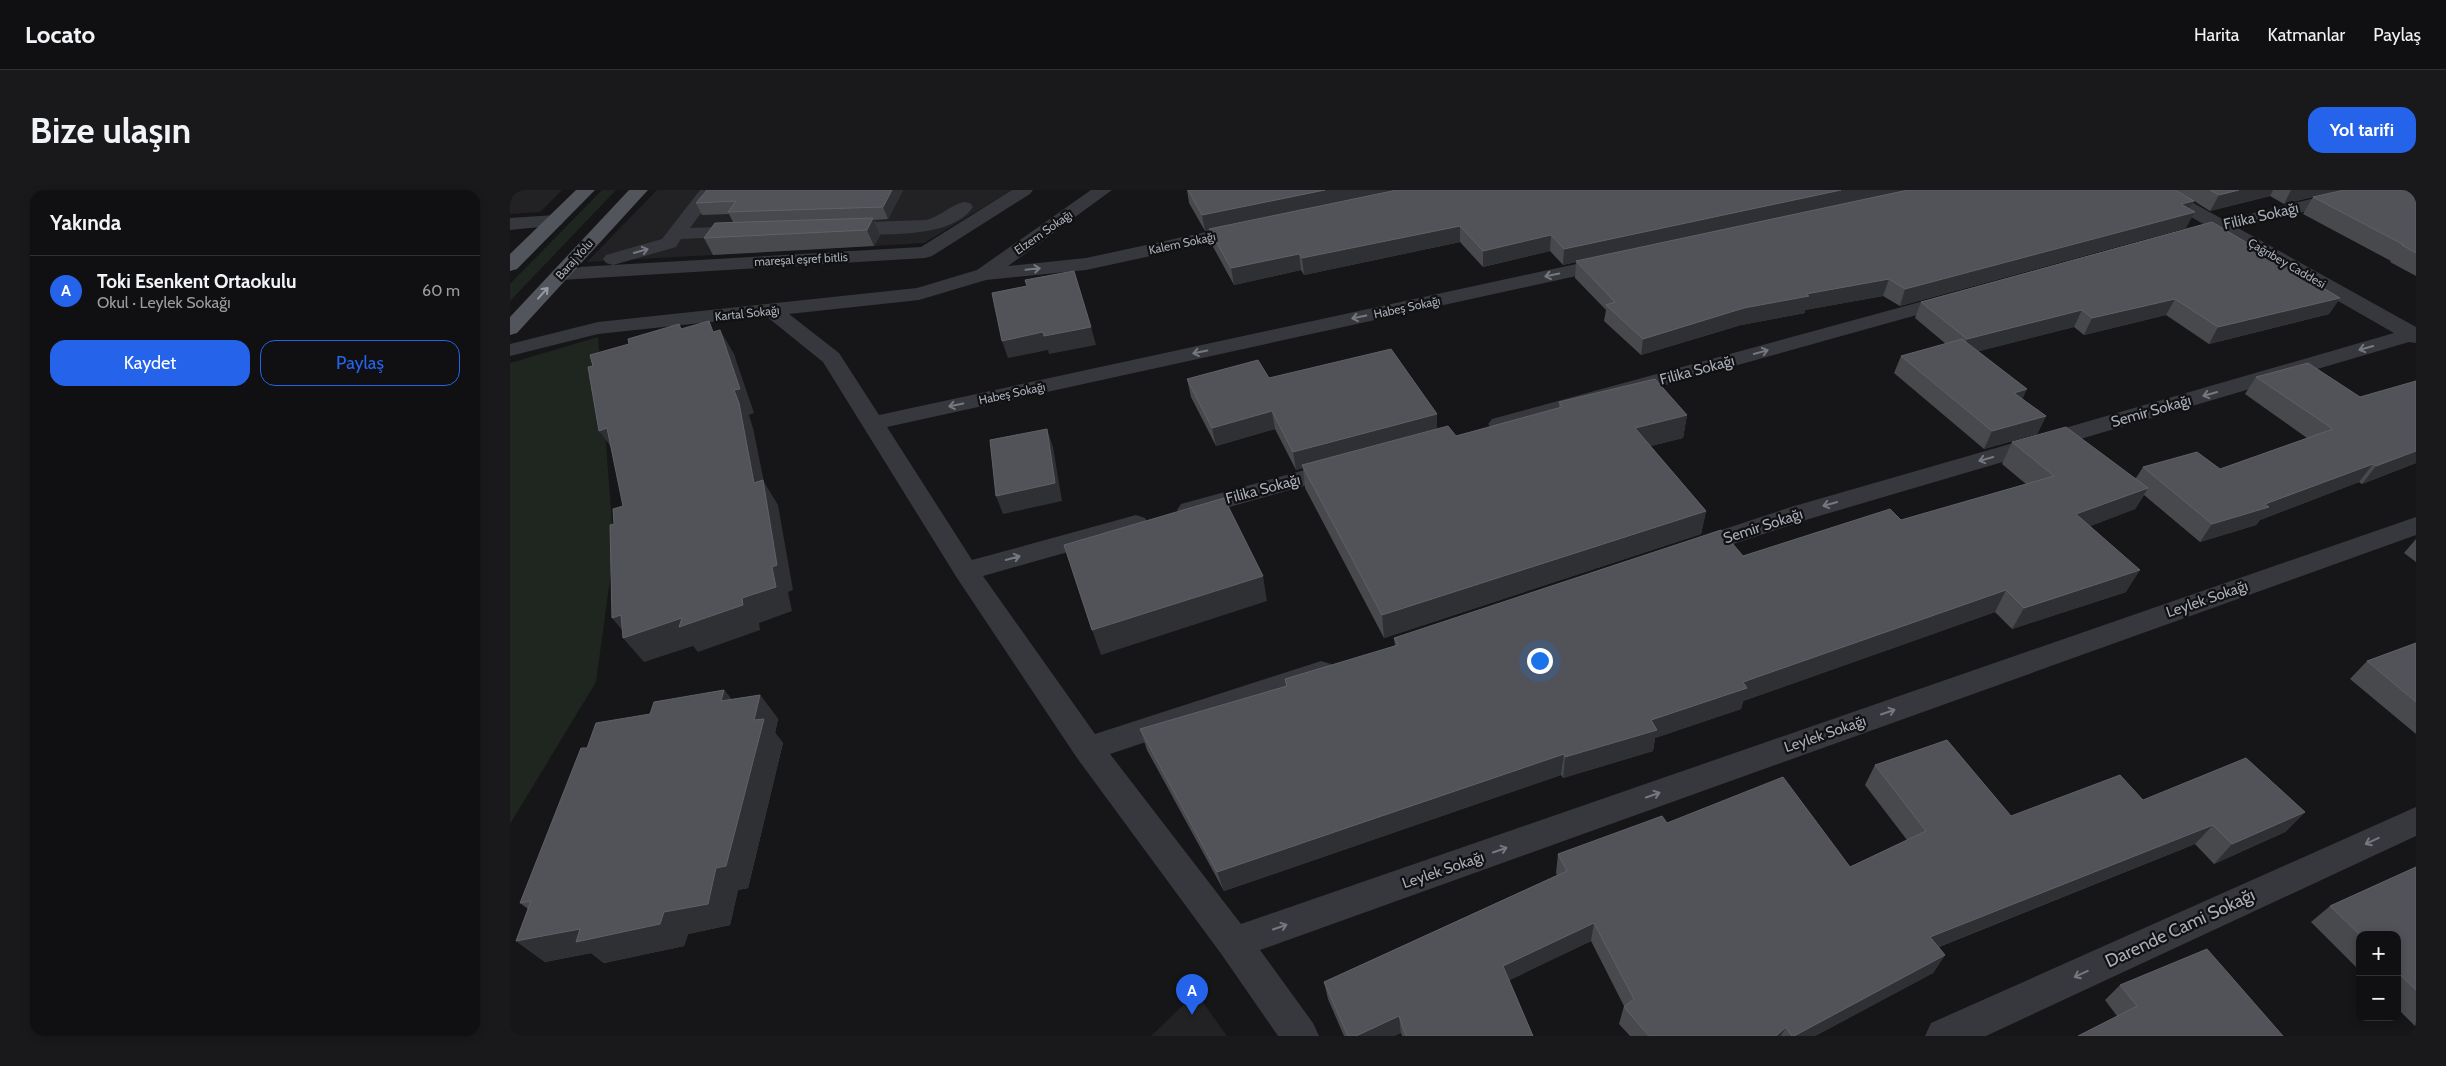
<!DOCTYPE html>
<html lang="tr">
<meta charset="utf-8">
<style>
body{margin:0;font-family:Cabin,sans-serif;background:#19191b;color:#f1f3f6}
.controls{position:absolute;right:15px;bottom:15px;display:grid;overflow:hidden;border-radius:10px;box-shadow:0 2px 8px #0003}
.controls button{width:45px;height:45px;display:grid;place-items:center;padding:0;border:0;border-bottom:1px solid #303032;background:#101012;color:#f1f3f6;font:25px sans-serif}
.you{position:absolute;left:1029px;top:470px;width:18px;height:18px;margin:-12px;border:4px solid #fff;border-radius:50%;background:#1a73e8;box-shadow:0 0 0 8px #1a73e833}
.badge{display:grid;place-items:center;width:32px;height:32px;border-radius:50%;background:#2563eb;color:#fff;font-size:16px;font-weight:700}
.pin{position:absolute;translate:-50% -41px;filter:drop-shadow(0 1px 2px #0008)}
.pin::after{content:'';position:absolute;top:26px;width:18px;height:15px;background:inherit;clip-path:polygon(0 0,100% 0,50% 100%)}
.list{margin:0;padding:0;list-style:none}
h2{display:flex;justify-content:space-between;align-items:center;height:65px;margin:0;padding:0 20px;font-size:21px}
h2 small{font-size:16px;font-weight:400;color:#9c9d9f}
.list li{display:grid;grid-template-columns:32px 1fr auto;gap:15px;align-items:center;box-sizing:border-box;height:70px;padding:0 20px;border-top:1px solid #303032}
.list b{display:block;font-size:19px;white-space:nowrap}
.list p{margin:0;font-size:16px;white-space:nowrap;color:#9c9d9f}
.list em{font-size:16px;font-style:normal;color:#9c9d9f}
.actions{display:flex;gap:10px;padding:15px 20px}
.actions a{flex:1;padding:11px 0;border:1px solid #2563eb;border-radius:15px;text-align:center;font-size:18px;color:#2563eb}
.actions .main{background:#2563eb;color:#fff}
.map{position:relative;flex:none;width:1906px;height:846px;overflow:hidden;border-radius:15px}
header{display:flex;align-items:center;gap:30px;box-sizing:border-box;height:70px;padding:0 25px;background:#101012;border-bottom:1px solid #303032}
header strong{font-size:24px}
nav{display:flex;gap:28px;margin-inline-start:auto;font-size:18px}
.intro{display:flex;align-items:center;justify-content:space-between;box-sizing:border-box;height:120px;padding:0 30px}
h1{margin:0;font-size:35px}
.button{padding:12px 22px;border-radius:15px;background:#2563eb;color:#fff;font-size:18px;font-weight:700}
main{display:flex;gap:30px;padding:0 30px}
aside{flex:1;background:#101012;border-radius:15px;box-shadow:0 2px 8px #0003}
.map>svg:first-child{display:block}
.built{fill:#222225}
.green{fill:#1e261f}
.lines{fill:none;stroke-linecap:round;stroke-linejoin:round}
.minor{fill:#37383d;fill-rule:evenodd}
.major{fill:#53555c;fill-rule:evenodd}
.wall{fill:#47494d}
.shaded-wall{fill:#2f3033}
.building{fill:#525359;stroke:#5f6168}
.oneway{stroke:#757881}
.oneway2{stroke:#979ba6}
.labels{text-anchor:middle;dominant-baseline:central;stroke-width:4.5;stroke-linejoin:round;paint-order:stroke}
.far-street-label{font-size:12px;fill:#a8adb8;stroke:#111113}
.street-label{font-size:15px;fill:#a8adb8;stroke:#111113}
.near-street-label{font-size:18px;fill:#a8adb8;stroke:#111113}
</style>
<header>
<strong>Locato</strong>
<nav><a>Harita</a><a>Katmanlar</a><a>Paylaş</a></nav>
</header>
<div class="intro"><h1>Bize ulaşın</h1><a class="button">Yol tarifi</a></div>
<main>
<aside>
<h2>Yakında<small></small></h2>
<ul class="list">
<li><span class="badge">A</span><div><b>Toki Esenkent Ortaokulu</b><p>Okul · Leylek Sokağı</p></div><em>60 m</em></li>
</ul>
<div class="actions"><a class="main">Kaydet</a><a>Paylaş</a></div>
</aside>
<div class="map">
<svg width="1906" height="846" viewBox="0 0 1906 846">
<rect width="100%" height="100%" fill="#161618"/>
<path class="built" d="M0,0h52l-22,22 -30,2z
M147,0h355l-88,53 -337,19z
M686,803l31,43h-76z"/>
<path class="green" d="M92,0h14l-106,111v-17z
M88,147l16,213 -18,132 -86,142v-461z"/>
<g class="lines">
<path class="minor" d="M190,0h18l-28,38 55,-2 7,2 2,4 -2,4 -71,3 -5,8 -63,18 -7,-2 -3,-4 3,-4 56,-16z
M502,0h21l-3,4 -98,62 -7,2 -364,22 -7,-2 -3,-4 3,-4 7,-2 360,-21z
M581,0h21l-104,76 78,-8 162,-35 7,2 2,4 -2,4 -7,2 -162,35 -100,10 -67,20 -130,14 50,39 40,62 734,-159 7,2 3,4 -3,4 -7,2 -726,159 85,133 164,-45 9,3 4,6 -4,6 -162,46 112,158 226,-73 10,3 4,8 -4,8 -221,74 131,170 1175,-407v18l-1156,415 53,73 6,13h-41l-56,-81 -145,-197 -120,-180 -134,-216 -57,-46 -168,18 -88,22v-12l88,-22 319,-34 60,-18z
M1638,0h22l54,30 125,-30h31l-3,4 -139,34 178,99v16l-7,-1 -600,177 -109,36 -9,3 -9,-3 -4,-6 4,-6 109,-36 603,-174 -175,-100 -36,9 -7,-2 -2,-4 2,-4 29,-7 -54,-31z
M454,12l6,1 3,4c-23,34 -96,26 -133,28l-7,-2 -2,-4 2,-4 7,-2 86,-3c14,-3 24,-15 38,-18z
M45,25l6,2 3,4 -3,4 -51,5v-12z
M1443,103l7,2 3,4 -3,4 -452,126 -8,2 -8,-2 -4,-5 4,-5z
M831,270l9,3 3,5 -3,5 -160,45 -9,-2 -4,-6 4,-6z
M1906,617v29l-430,200h-61l6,-13z"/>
<path class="major" d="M66,0h19l-78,79 -7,2v-17z
M119,0h19l-131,143 -7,2v-18z"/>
</g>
<path class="wall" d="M197,0h196l-15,29 -14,1 6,15 -6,11 -161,9 -9,-17 29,-16 -4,-8 -27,1 -6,-12z
M677,0h1154l-57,14 -14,-8 -60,15 -16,-10 -4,8 -4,19 -286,78 -17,-10 -78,14v3l-64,12 -100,30 -37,-34 2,-11 -31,-32 1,-16 -13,3 -13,-14 -67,16 -23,-25 -156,33 -3,-5 -67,15 -22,-40 -2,-15 -5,1 -16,-28z
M1906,0v86l-26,-14 1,-1 -88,-47 10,-17z
M1702,32l128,76 -11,16 -120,30 -43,-29 -82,20 -10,-8 -96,24 44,48 24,17 -9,18 -53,15 -90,-76 7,-17 45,-12 -31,-26 6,-16z
M1746,187l160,86 -54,21 -3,-2 -99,38 -4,5 -56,17 -56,-47 -9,14 -45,17 36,66 -114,37 -17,-17 -252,89 -2,8 -86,29 -2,13 -90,27 -2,-3 -337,116 -77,-141 -7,-21 146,-43 -1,-7 110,-33 -1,-8 349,-82 158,-36 125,-36 -24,-20 10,-22 124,36 7,-11 77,2 87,-31 -62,-44z
M759,188l168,51 19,7 103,-28v-6l128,13 -4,23 -33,8 56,65 -5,23 -317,104 -79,-150 -2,-20 -7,2 -21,-41 -59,17 -25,-49 -4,-18z
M1906,349v23l-12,-9z
M1906,453v91l-66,-55 17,-18z
M214,500l8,10 28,-5 18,24 -3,14 8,10 -35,145 -10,2 -8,35 -42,9 -4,12 -80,17 -13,-10 -46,9 -29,-21 12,-32 -8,-6 67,-155 63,-34z
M1365,575l136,51 132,-16 162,12 -20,20 -71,32 -19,-20 -256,103 6,8 -12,18 -118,63h-185l-11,-12 5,-18 -33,-65 -82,39 24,56h-131l-1,-3 -7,3h-50l-16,-37 -4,-17 233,-107 -1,-2 2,-19 109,-31 183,44 57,-27 -42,-55z
M1906,677v160l-19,-19v-73h-37v36l-49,-49 19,-16z
M1610,795l163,51 -166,-20 -12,-16z"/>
<path class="shaded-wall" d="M382,0h11l-15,29 -5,-12z
M815,0h76l-196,41 -3,-16z
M1331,0h68l-346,75 1,-16z
M1729,0h34l-3,6 -60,15 9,-16z
M1781,0h50l-57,14z
M1684,11l-7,13 8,-2 -9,16 -286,78 5,-17 276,-85z
M363,28l7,17 -6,11 -7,-16z
M950,36v16l-156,33 -2,-17z
M1041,45l-1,16 -67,16v-16z
M789,64l2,16 -67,15 -3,-17z
M1379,89l-6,17 -78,14v3l-64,12 -100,30 2,-16 101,-31 62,-14z
M1830,108l-11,16 -120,30 9,-17z
M1665,109l-9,16 -82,20 8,-17z
M1572,120l-8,17 -113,29 6,-17z
M581,137l5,18 -47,9 -1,-4 -40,8 -6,-17 41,-9z
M210,140l14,24 20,59 -5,2 4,13 11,54 14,23 15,85 -5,2 4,19 -33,12 1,7 -62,22 -5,-6 -49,16 -21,-24 4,-2 -15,-18 9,-3 121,-17 12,-115 -20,-93z
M1517,199l-8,18 -5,-14z
M762,221l3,18 -59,17 -4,-18z
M927,224v18l-135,33 1,3 -7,2 -3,-18z
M1177,225l-4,23 -51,13 3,-23z
M1536,226l-9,18 -53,15 8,-18z
M97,238l10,27 -18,-24z
M537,239l6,18 9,54 -59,13 -7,-18z
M1906,261v12l-54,21 14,-18z
M1863,274l-14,18 -99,38 -4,5 -56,17 12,-18z
M1638,298l-13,21 -71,27 12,-22z
M1196,321l-5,23 -317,104 -2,-23z
M1630,380l-14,22 -114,37 12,-21z
M753,386l4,25 -166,54 -9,-25z
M1496,400l-11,22 -252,89 -2,8 -86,29 -2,13 -90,27 2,-21 86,-37 92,-38z
M214,500l19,24 -22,-13z
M250,505l18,24 -3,14 8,10 -35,145 -10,2 -8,35 -42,9 -4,12 -80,17 -13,-10 -46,9 -29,-21 148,-29 52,-44z
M1054,564l-3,21 -337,116 -7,-19z
M1795,622l-20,20 -71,32 18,-20z
M1703,635l-18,19 -277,111 12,-18z
M1084,733l-3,18 -89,43 1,-18z
M1435,765l-12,18 -118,63h-21z
M889,826l2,17 -7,3h-38z
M1276,837l-5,9h-5z"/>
<path class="building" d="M197,0h185l-9,17 -155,5 8,-11 -40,2z
M678,0h137l-123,25z
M887,0h444l-277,59 -13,-14 -68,16 -23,-25 -158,32 -3,-4 -68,14 -22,-39z
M1398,0h267l19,11 -13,3 14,8 -290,77 -16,-10 -83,15 3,2 -65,12 -101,31 -37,-34 9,-3 -39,-41z
M1700,0h29l-20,5z
M1834,0h72v63l-14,-8h2l-91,-48z
M363,28l-6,12 -163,8 11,-15z
M1702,32l128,76 -122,29 -43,-28 -83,19 -10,-8 -115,29 -46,-37z
M564,81l17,56 -47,9 -1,-4 -41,9 -10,-48 35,-7 -2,-6z
M199,131l4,11 7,-2 20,59 -6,1 5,13 15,80 9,-3 14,85 -5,2 4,20 -34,11 1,7 -64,22 3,-9 -59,20 -2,-23 -9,3 -2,-93 4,-1 -1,-15 10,-3 -16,-78 -8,3 -11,-64 5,-1 -3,-11 39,-11 -1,-5 51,-15 2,5z
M1452,149l65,50 -13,4 32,23 -54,15 -91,-75z
M881,159l46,65 -144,38 -21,-41 -60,17 -25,-49 71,-19 11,18z
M1798,173l52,34 56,-16v70l-40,15 -3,-2 -108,40 4,3 -57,17 -69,-57 54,-15 23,17 113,-40 -77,-52z
M1145,189l32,36 -52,13 71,83 -324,104 -80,-150 146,-39 8,10 106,-29 -3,-5z
M1556,237l82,61 -72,26 64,56 -116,38 -18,-18 -263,92 4,6 -96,32 6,10 -92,27 -1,-3 -347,118 -77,-143 147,-43 -2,-7 113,-34 -4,-7 327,-108 22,26 147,-47 11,11 153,-44 -42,-34z
M537,239l8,54 -59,13 -6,-56z
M714,308l39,78 -171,54 -28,-85z
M1906,453v59l-49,-41z
M214,500l-3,11 39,-6 -6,25 10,-1 -38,147 -10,2 -8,36 -44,8 -4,12 -84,18 4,-13 -64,12 15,-40 -11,2 61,-155h6l9,-25 54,-9 4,-12z
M1437,550l64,76 109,-41 23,25 103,-42 59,54 -73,32 -19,-19 -283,112 15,18 -151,81h-2l-6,-9 -10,9h-127l-25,-29 10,-8 -40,-76 -91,43 30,70h-127l-7,-20 -43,20h-8l-24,-54 243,-111 -9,-17 104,-38 5,7 116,-46 67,90 76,-36 -51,-66z
M1906,677v123l-19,-18v-37h-37l-30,-29z
M1697,759l76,87h-205l59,-30 -17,-21z"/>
<defs><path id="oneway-shaft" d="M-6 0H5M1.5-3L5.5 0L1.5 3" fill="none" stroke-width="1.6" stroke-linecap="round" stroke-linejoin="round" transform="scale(1.25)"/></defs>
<g class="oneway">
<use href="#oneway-shaft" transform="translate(131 61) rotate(-16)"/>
<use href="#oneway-shaft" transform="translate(523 79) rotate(-6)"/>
<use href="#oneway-shaft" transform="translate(1042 85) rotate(168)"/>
<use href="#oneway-shaft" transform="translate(849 127) rotate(168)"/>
<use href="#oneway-shaft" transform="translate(1856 158) rotate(164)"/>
<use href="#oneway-shaft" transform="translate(690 162) rotate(168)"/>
<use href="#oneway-shaft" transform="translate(1251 162) rotate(-15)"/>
<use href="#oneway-shaft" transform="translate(1700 204) rotate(164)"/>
<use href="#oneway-shaft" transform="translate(446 215) rotate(168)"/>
<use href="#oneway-shaft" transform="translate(1476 269) rotate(164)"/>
<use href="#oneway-shaft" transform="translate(1320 314) rotate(164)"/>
<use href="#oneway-shaft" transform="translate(503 368) rotate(-15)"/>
<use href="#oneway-shaft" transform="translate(1378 522) rotate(-19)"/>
<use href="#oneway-shaft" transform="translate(1143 605) rotate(-19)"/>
<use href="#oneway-shaft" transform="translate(1862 651) rotate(155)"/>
<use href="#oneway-shaft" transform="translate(990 660) rotate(-19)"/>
<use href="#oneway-shaft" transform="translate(770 737) rotate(-19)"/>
<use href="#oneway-shaft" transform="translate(1571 784) rotate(155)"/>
</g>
<use class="oneway2" href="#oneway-shaft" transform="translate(33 103) rotate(-48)"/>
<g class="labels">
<g class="far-street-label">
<text transform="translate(533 42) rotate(-35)">Elzem Sokağı</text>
<text transform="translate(672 53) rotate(-12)">Kalem Sokağı</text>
<text transform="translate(64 69) rotate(-48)">Baraj Yolu</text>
<text transform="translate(291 69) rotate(-3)">mareşal eşref bitlis</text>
<text transform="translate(1777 73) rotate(30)">Çağrıbey Caddesi</text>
<text transform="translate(897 117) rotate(-12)">Habeş Sokağı</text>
<text transform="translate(237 123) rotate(-6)">Kartal Sokağı</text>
<text transform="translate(502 203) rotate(-12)">Habeş Sokağı</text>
</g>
<g class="street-label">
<text transform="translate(1751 26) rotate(-13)">Filika Sokağı</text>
<text transform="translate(1187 180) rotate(-15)">Filika Sokağı</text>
<text transform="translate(1641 221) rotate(-16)">Semir Sokağı</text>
<text transform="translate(753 299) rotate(-15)">Filika Sokağı</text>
<text transform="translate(1253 336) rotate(-18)">Semir Sokağı</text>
<text transform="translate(1697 409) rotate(-19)">Leylek Sokağı</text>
<text transform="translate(1315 544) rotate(-19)">Leylek Sokağı</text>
<text transform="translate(933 680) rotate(-19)">Leylek Sokağı</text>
</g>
<g class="near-street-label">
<text transform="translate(1670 738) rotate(-25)">Darende Cami Sokağı</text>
</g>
</g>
</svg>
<div class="controls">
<button>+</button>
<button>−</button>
</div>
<div class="you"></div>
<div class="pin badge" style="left:682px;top:825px">A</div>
</div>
</main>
